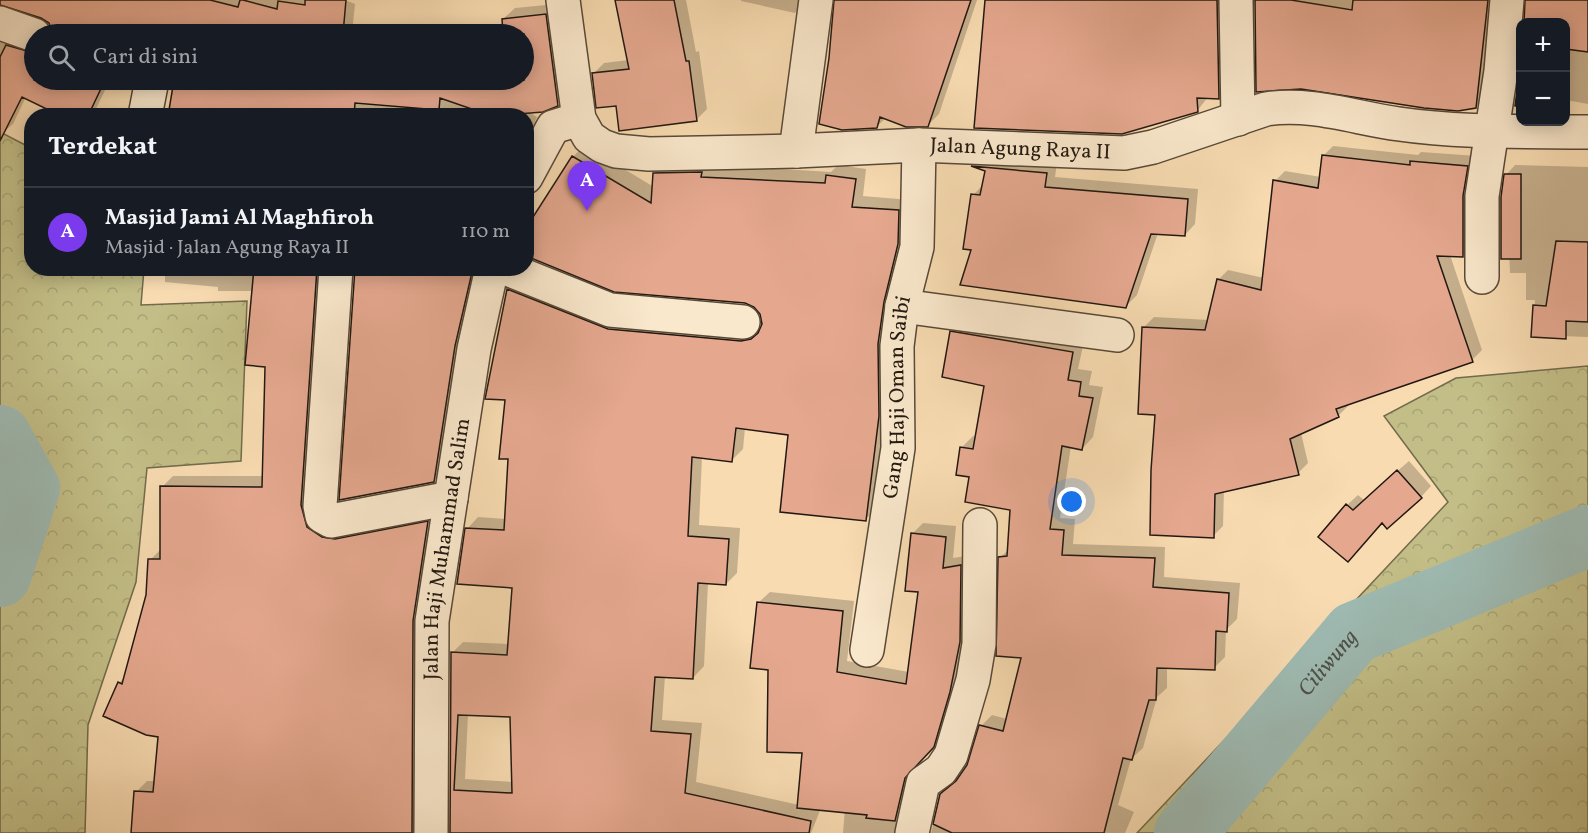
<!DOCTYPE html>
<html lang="id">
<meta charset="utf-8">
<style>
body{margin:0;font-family:Vollkorn,serif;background:#20242c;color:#f1f3f6}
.controls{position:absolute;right:18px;top:18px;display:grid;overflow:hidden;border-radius:12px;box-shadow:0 3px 15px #0003}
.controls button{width:54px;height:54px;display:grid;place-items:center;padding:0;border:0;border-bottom:2px solid #363941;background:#171b24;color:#f1f3f6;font:30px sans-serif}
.you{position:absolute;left:1072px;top:502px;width:21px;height:21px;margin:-15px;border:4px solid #fff;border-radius:50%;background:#1a73e8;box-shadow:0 0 0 9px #1a73e833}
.badge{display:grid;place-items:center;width:39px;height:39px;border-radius:50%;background:#7c3aed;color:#fff;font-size:20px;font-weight:700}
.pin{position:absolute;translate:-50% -50px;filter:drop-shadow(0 2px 3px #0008)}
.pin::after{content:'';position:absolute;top:32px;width:21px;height:18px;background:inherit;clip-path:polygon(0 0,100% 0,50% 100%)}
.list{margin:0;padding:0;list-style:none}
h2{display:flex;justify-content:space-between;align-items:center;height:78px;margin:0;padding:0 24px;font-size:26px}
h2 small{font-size:20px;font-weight:400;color:#9ea1a6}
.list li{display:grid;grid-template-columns:39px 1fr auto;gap:18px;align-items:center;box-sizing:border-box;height:90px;padding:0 24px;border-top:2px solid #363941}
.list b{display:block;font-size:22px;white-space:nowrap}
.list p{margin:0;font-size:20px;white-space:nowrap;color:#9ea1a6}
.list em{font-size:20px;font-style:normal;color:#9ea1a6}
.icon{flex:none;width:33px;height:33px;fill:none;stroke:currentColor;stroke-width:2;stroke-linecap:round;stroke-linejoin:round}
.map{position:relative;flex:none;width:1588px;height:833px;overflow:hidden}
.search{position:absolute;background:#171b24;box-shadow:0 3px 15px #0003;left:24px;top:24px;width:510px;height:66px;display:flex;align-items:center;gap:15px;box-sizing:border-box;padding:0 21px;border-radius:33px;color:#9ea1a6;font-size:22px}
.panel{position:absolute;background:#171b24;box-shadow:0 3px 15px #0003;left:24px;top:108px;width:510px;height:168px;border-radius:24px}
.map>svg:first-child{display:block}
.forest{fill:url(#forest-crowns);stroke:#726b4c;stroke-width:1.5}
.shadow{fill:#0003;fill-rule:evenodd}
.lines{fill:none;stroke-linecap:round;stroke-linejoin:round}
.river{stroke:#9ebab2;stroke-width:62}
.building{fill:#e5a88f;stroke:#221811;stroke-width:1.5;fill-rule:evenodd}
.minor-casing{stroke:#584939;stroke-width:36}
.tertiary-casing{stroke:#584939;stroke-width:36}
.minor{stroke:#fae8cc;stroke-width:33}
.tertiary{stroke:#fae8cc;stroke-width:33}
.labels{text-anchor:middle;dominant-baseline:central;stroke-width:4.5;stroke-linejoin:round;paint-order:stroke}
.street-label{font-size:21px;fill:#221811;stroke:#fae8cc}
.water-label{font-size:22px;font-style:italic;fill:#4d5149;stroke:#fae8cc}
</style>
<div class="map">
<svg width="1588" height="833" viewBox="0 0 1588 833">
<defs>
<pattern id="forest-crowns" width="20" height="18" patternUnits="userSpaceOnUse" patternTransform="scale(1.5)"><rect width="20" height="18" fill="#c3be87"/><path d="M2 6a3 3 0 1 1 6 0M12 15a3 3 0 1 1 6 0" fill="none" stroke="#a7a374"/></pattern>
</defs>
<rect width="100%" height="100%" fill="#f8dbb1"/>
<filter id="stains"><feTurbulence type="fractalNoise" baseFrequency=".00333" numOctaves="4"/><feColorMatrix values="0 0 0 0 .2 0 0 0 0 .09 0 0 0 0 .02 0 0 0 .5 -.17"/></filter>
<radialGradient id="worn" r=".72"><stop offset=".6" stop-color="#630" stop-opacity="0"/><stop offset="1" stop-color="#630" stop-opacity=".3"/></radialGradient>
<path class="forest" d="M0,132l31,16 1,120 112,1 -3,36 106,-4 -6,160 -94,7 -11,114 -48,143 -3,108h-85z
M1588,366v467h-451l311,-331 -64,-86 72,-38z"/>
<path class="shadow" d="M0,0h345l10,4 -3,30h-298l-4,-12 -9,-6 -41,-13z
M625,0h61l10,52 3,-1 8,58 -11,11 -79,-16 -24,-30 11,-11 25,-3z
M806,0l-11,13 -54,-12v-1z
M835,0h142l-38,114 -11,11 -42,-7 -10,9 -45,-68z
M986,0h242l1,86 -11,11h-10l-11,14z
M1256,0h241l-10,96 -11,11z
M1562,0h26v104l-22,-4v-78h-7z
M557,4l12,89 -12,11 -28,8 8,5 -11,29v-30h-356l5,-36h349v-46h-19l-2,-15 12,-11z
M0,26l34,14v40h76l-17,35 -28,1 -39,-19 -13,27 -13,11z
M103,108l21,8h-28z
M584,145l70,42 1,-14 11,-11 165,10 7,-7 28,4 -3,27 47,4 -33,308 -11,11 -77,-86 -44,-5 -2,21 -12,12 -29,-4 -3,68 41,3 -3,45 -11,11 -18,-1 -4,83 -11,12 -28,-2 -3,44 40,3 -6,59 103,23 5,-54 -35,-82 -11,-66 12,-11 84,9 -7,60 62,11 11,-81 -8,-57 11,-11 33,3 -3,32 19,-3 -1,75 -26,104 -29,31 -12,52 5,16h-66l8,-99 -40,99h-360l1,-180 11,-11 46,2 5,-58 -47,-57 11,-12 28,2 3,-61 -3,-59 2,-109 11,-12 234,52 8,-1 2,-5 -2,-11 -6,-7 -182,-149zM468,714l44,2 1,66 -48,-3z
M1333,146l85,9 3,-3 56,4 -4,89 -10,10h-13l32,95 -10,10 -125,44 1,2 -10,10 -37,17 7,30 -10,10 -74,17 -1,36 -10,10 -56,-123 -13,-86 10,-10 55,3 9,-40 10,-10 36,8 11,-97 10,-10 36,6 2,-21z
M983,157l74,6 -2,14 143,12 -3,35 -10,11 -27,-2 -21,62 -11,11 -153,-57v-54l11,-11 3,-14 -14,-4z
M1515,165l73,2v170l-55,-2 2,-35h-9v-27h-16l-4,-98z
M165,268h162l-13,241 125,2 -11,322h-295l3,-41 11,-11h8l5,-45 -41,-53 7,-7 22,-81 2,-35 12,-12v-61l11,-11h90l3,-110 -13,-75h-35v-4l-53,-5z
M481,268l-36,201 -11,12 -78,-212z
M962,321l122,20 -6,28 14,2 -3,14 14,2 -10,50 -11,12 -11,-3 -11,72 15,1 -2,25 92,3 -1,30 76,6 -3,36 -11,11 -1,27 -11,11 -47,-1v21l-10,9 -14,51 -12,11 -13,46 16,7 -9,21h-194l10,-38 27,-29 13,-40 11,-11 15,4 16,-62 -23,-99 9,-9 3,-40 -41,-33 -9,-29 11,-11 4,1 9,-53 -35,-52z
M1409,461l22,25 -10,11 -38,25 -25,28 -11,-45 11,-10 6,5z"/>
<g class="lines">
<g class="river">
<path d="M0,436l29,52 -29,88"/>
<path id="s1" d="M1185,833l169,-200 234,-97"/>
</g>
</g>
<path class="building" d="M0,0h210l28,7 2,-7h3l34,9 1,-8 27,4v-5h41l-3,34h-291l-3,-11 -8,-5 -41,-13z
M615,0h59l12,61h3l8,60 -78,10 -3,-25 -20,2 -4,-35 37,-4z
M834,0h137l-43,127h-22l-26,-10 -3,11 -35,2 -23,-6 10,-66z
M985,0h232l2,99 -22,-1 1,14 -76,22 -148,-6z
M1255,0h36l61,10 1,-10h135l-12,108 -18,3 -34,-3 -123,-19 -45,3z
M1525,0h63v52l-22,-3v-27h-42z
M546,14l12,92 -15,6 -51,4 -52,-18 -1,12 -84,-7 -1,13h-186l6,-36h350v-46h-21l-1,-15z
M6,45l28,8v27h71l-17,36h-27l-39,-19 -22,44v-84z
M1521,63v44l-6,-1z
M1322,155l88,10v-4l58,5 -5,30v61l-26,-1 36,106 -137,47 3,8 -49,22 9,36 -84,19 -1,44 -64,-3 1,-65 4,-55 -17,-1 4,-87 63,3 12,-51 44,11 12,-110 45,8z
M572,156l79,47 2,-30 49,-1 -1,5 124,6 1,-8 30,4 -4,28 47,3 -1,34 -14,58 -6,42 1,72 -13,105 -86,-9 8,-77 -52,-7 -4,34 -40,-5 -4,79 41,3 -3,46 -28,-2 -5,96 -38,-2 -4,54 40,3 -6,59 126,28 -2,12h-359l1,-181 56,3 5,-67 -55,-4 8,-56 39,2 4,-71h-9l6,-59 -20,-1 22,-110 101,40 133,12 10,-2 7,-6 4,-9 -2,-10 -6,-7 -9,-4 -131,-11 -88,-36v-28zM458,715l52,2 2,76 -58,-3z
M971,166l76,7 -2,14 143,12 -3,37 -34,-2 -25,74 -166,-23 11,-35 -8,-1 8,-55 9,1 5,-24z
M1504,174h17v85h-20v-62z
M1556,241l32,1v80l-22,-1v18l-35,-2 2,-32 13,1z
M254,268h63l-16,237 6,22 15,10 13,2 93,-18 -15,100 -1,212h-281l3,-42 19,1 5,-55 -12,-2 -43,-19 15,-34 4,2 24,-89 2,-36h12v-73l102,1 3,-120 -20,-2z
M355,268h118l-18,78 -21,136 -95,18z
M950,331l123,21 -5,28 13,2 -2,14 14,2 -11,52 -20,-4 -12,83 14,1 -2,25 93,3 -2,29 76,6 -2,39 -11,-1 -1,39 -58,-2 -1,32h-7l-17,60 -9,-2 -19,75h-152l-19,-9 7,-30 16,-13 11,-16 12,-40 24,6 18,-73 -25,-2 2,-99 9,-1 3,-46 -45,-8 4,-25 -13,-2 4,-28 13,2 11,-63 -42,-9z
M1397,470l25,28 -35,31 -5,-6 -34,39 -30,-25 28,-33 7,6z
M911,533l35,4 -3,31 18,-3 -1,77 -10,50 -16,55 -29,31 -10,43 -29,-3 1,-3 -70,-7 5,-55 -35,-1 1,-82 -18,-2 7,-66 86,9 -6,61 69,12 12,-92 -13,-1z"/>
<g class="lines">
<g class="minor-casing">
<g id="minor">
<path d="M1236,0l2,119"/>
<path d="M0,23l34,12"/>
<path d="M145,116l7,-36"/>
<path d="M796,151l20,-151"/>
<path d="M526,177l27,-50 26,-8"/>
<path d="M336,268l-16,238 2,10 9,5 120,-23"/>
<path d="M505,268l105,42 133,12"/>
<path d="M1482,277v-81l19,-125 6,-71"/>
<path d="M902,306l215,29"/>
<path id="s2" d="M867,650l31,-202 -1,-102 5,-40 15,-59 2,-102"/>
<path id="s3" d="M431,833l1,-212 42,-272 18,-81"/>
<path d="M912,833l11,-50 18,-13 10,-15 22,-75 6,-36 1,-119"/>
</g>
</g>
<g class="tertiary-casing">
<g id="tertiary">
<path id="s4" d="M563,0l16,119 10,18 13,9 14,5 33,3 147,-3 123,-6 205,8 29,-6 113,-38c45,-7 89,9 133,15 62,9 126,7 189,8"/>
</g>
</g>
<use href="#minor" class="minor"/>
<use href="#tertiary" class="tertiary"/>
</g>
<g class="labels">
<g class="street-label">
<text stroke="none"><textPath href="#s4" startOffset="576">Jalan Agung Raya II</textPath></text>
<text stroke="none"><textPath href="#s2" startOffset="255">Gang Haji Oman Saibi</textPath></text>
<text stroke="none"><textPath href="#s3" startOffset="285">Jalan Haji Muhammad Salim</textPath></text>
</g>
<g class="water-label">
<text stroke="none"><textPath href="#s1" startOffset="222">Ciliwung</textPath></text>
</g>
</g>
<rect width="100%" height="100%" filter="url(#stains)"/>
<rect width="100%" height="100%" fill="url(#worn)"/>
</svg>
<div class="controls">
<button>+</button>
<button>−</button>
</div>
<div class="you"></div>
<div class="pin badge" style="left:587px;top:211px">A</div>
<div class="search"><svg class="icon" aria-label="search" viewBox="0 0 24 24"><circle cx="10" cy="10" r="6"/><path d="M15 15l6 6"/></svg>Cari di sini</div>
<section class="panel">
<h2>Terdekat<small></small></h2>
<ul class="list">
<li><span class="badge">A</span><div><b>Masjid Jami Al Maghfiroh</b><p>Masjid · Jalan Agung Raya II</p></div><em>110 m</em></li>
</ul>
</section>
</div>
